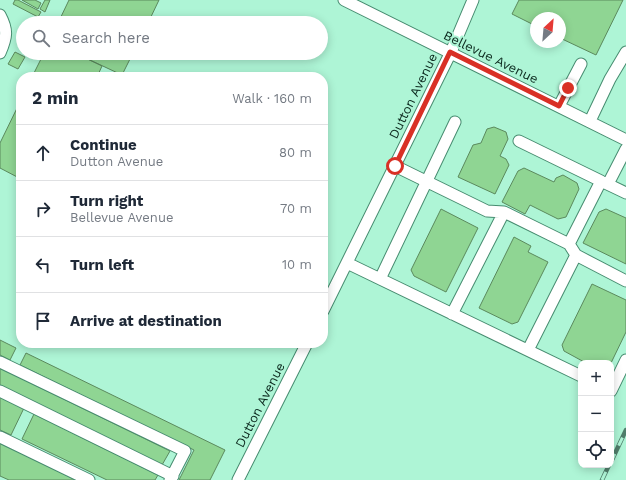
<!DOCTYPE html>
<meta charset="utf-8">
<style>
body{margin:0;font-family:"Work Sans",sans-serif;background:#f6f6f7;color:#1f2937}
.controls{position:absolute;right:12px;bottom:12px;display:grid;overflow:hidden;border-radius:8px;box-shadow:0 2px 10px #0003}
.controls button{width:36px;height:36px;display:grid;place-items:center;padding:0;border:0;border-bottom:1px solid #e0e1e3;background:#fff;color:#1f2937;font:20px sans-serif}
.compass{position:absolute;left:530px;top:12px;width:36px;height:36px;border-radius:50%;background:#fff;box-shadow:0 2px 10px #0003;rotate:26deg}
.stop{position:absolute;width:12px;height:12px;margin:-9px;border:3px solid #d93025;border-radius:50%;background:#fff}
.stop.end{background:#d93025;border-color:#fff;box-shadow:0 1px 4px #0008}
.list{margin:0;padding:0;list-style:none}
h2{display:flex;justify-content:space-between;align-items:center;height:52px;margin:0;padding:0 16px;font-size:17px}
h2 small{font-size:13px;font-weight:400;color:#747a83}
.list li{display:grid;grid-template-columns:26px 1fr auto;gap:12px;align-items:center;box-sizing:border-box;height:56px;padding:0 16px;border-top:1px solid #e0e1e3}
.list b{display:block;font-size:15px;white-space:nowrap}
.list p{margin:0;font-size:13px;white-space:nowrap;color:#747a83}
.list em{font-size:13px;font-style:normal;color:#747a83}
.icon{flex:none;width:22px;height:22px;fill:none;stroke:currentColor;stroke-width:2;stroke-linecap:round;stroke-linejoin:round}
.map{position:relative;flex:none;width:626px;height:480px;overflow:hidden}
.search{position:absolute;background:#fff;box-shadow:0 2px 10px #0003;left:16px;top:16px;width:312px;height:44px;display:flex;align-items:center;gap:10px;box-sizing:border-box;padding:0 14px;border-radius:22px;color:#747a83;font-size:15px}
.panel{position:absolute;background:#fff;box-shadow:0 2px 10px #0003;left:16px;top:72px;width:312px;height:276px;border-radius:16px}
.map>svg:first-child{display:block}
.building{fill:#8fd593;stroke:#5b895d}
.lines{fill:none;stroke-linecap:round;stroke-linejoin:round}
.minor-casing{stroke:#478c70;stroke-width:13}
.minor{stroke:#fff;stroke-width:11}
.rail-casing{stroke:#507e6b;stroke-width:4.5}
.rail{stroke:#aef5d6;stroke-width:3;stroke-dasharray:9;stroke-linecap:butt}
.route{stroke:#d93025;stroke-width:5}
.labels{text-anchor:middle;dominant-baseline:central;stroke-width:4;stroke-linejoin:round;paint-order:stroke}
.street-label{font-size:13px;fill:#0a271c;stroke:#aef5d6}
</style>
<div class="map">
<svg width="626" height="480" viewBox="0 0 626 480">
<rect width="100%" height="100%" fill="#aef5d6"/>
<path class="building" d="M15,0h3l23,12 -3,5 -25,-13z
M22,0h13l6,3 -3,6z
M45,0h5l-5,12 -5,-3z
M69,0h90l-11,23h-90z
M519,0h104l-27,55 -36,-17v-20h-24v8l-24,-12z
M15,52l10,5 -7,12 -10,-5z
M44,53h31l27,13 -5,11h-65z
M75,53h58l-11,22z
M21,100v79l-21,-11v-25z
M494,127l12,5 2,7 -8,17 6,3 3,6 -14,29 -37,-17 15,-32 8,-2 6,-14z
M524,168l30,14 2,-4 7,-3 14,8 2,6 -13,28 -8,2 -28,-14 -5,9 -23,-12 16,-31z
M441,209l37,19 -32,64 -32,-16 -3,-6z
M606,209l20,9v46l-43,-21 16,-31z
M514,237l17,9 -3,6 20,10 -30,60 -6,2 -33,-16z
M592,284l34,16v32l-15,31h-25l-22,-12 -2,-6z
M0,340l16,8 -6,12 -10,-5z
M26,353l199,97 -15,30h-31l15,-30 -174,-85z
M0,368l170,83 -8,14 -162,-79z
M0,397l24,11 -13,27 -11,-5z
M34,414l124,61 -3,5h-48l-85,-41z
M0,443l76,37h-67l-9,-4z"/>
<g class="lines">
<g class="minor-casing">
<path id="minor" d="M344,0l282,140
M0,15c8,15 7,22 0,38
M559,106l22,-42
M590,121l20,-42 16,-27
M519,141l82,40 -32,63
M395,166l92,45 17,1 65,32 7,11 50,26
M603,182l23,11
M608,184l18,-35
M347,263l234,113
M380,279l75,-157
M323,311l128,-259 22,-52
M452,314l52,-102
M528,350l48,-95
M0,362l185,89 -15,29
M0,391l173,85
M611,391l15,-31
M0,437l89,43
M238,480l69,-137"/>
</g>
<use href="#minor" class="minor"/>
<g class="rail-casing">
<path id="rail" d="M611,462l15,-32
M602,480l7,-15"/>
</g>
<use href="#rail" class="rail"/>
</g>
<g class="lines">
<path class="route" d="M395,166l55,-114 109,54 9,-18"/>
</g>
<g class="labels">
<g class="street-label">
<text transform="translate(491 57) rotate(26)">Bellevue Avenue</text>
<text transform="translate(413 96) rotate(-64)">Dutton Avenue</text>
<text transform="translate(260 405) rotate(-63)">Dutton Avenue</text>
</g>
</g>
</svg>
<div class="controls">
<button>+</button>
<button>−</button>
<button><svg class="icon" aria-label="locate" viewBox="0 0 24 24"><circle cx="12" cy="12" r="6"/><path d="M12 2v4M12 18v4M2 12h4M18 12h4"/></svg></button>
</div>
<svg class="compass" viewBox="-18 -18 36 36"><path d="M0-13l5 13h-10z" fill="#e53935"/><path d="M0 13l5-13h-10z" fill="#747a83"/></svg>
<div class="stop" style="left:395px;top:166px"></div>
<div class="stop end" style="left:568px;top:88px"></div>
<div class="search"><svg class="icon" aria-label="search" viewBox="0 0 24 24"><circle cx="10" cy="10" r="6"/><path d="M15 15l6 6"/></svg>Search here</div>
<section class="panel">
<h2>2 min<small>Walk · 160 m</small></h2>
<ul class="list">
<li><svg class="icon" aria-label="ahead" viewBox="0 0 24 24"><path d="M12 20V5M6 11l6-6 6 6"/></svg><div><b>Continue</b><p>Dutton Avenue</p></div><em>80 m</em></li>
<li><svg class="icon" aria-label="right" viewBox="0 0 24 24"><path d="M7 20v-9h11M14 6l5 5-5 5"/></svg><div><b>Turn right</b><p>Bellevue Avenue</p></div><em>70 m</em></li>
<li><svg class="icon" aria-label="left" viewBox="0 0 24 24"><path d="M17 20v-9H6M10 6l-5 5 5 5"/></svg><div><b>Turn left</b></div><em>10 m</em></li>
<li><svg class="icon" aria-label="arrive" viewBox="0 0 24 24"><path d="M6 21V4h12l-3 4 3 4H6"/></svg><div><b>Arrive at destination</b></div></li>
</ul>
</section>
</div>
